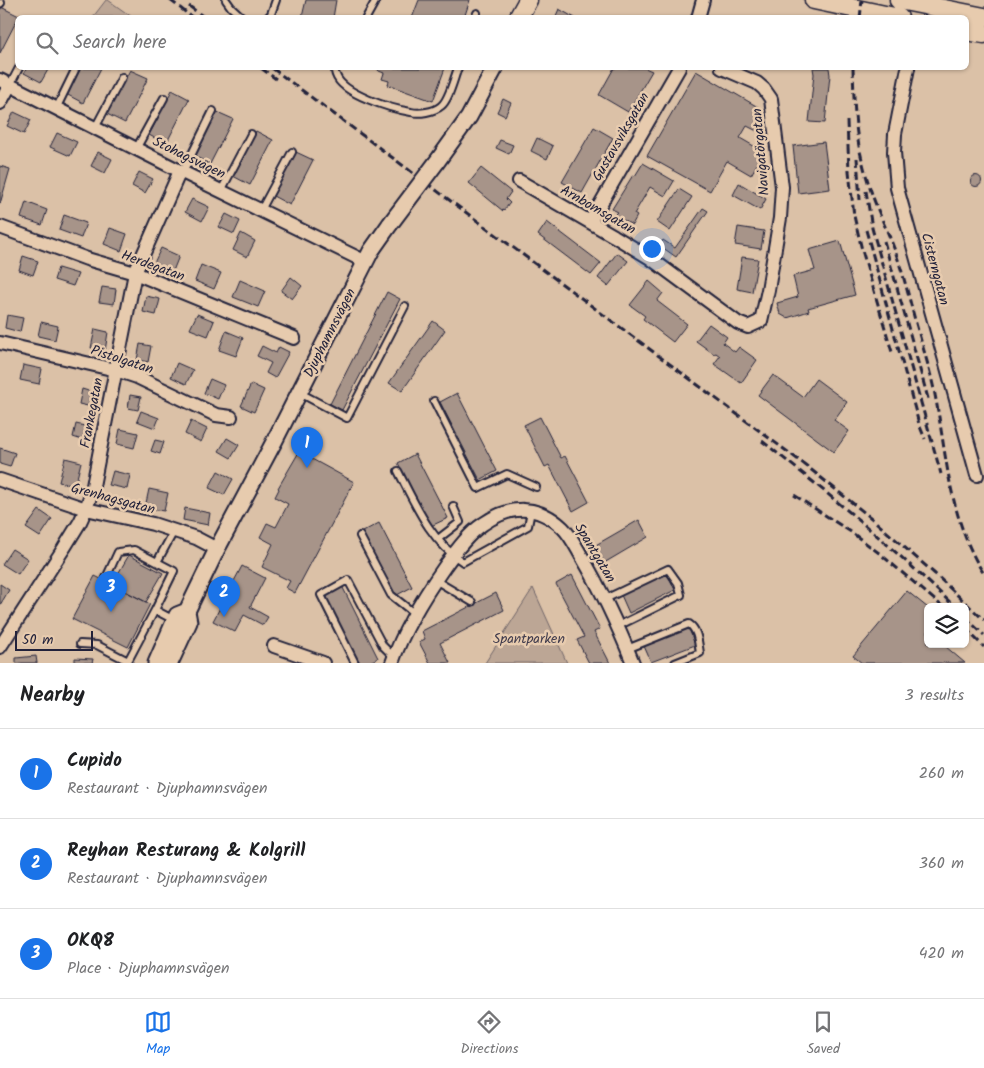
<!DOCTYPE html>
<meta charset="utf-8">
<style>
body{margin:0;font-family:Kalam,sans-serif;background:#f2f2f2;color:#202124}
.controls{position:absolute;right:15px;bottom:15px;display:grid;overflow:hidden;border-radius:8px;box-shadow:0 1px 4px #0004}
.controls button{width:45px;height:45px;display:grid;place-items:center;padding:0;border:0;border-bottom:1px solid #e0e0e0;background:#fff;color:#202124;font:25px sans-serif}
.scale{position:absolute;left:15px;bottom:12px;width:78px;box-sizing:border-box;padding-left:5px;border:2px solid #22223b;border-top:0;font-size:14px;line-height:18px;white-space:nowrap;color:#22223b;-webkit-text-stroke:4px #e7cbae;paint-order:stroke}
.you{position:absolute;left:651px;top:248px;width:18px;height:18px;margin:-12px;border:4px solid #fff;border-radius:50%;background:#1a73e8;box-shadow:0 0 0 8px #1a73e833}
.badge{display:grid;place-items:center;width:32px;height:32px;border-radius:50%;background:#1a73e8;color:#fff;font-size:16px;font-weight:700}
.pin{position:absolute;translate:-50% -41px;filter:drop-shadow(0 1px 2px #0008)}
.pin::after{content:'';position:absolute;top:26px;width:18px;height:15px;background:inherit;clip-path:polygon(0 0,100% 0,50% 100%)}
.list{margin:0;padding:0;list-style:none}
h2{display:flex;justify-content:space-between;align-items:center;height:65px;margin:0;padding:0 20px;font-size:21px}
h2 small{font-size:16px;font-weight:400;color:#757577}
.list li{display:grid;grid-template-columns:32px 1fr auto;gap:15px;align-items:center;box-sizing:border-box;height:90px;padding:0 20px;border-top:1px solid #e0e0e0}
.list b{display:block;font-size:19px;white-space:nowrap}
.list p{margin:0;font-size:16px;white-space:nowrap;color:#757577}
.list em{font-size:16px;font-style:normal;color:#757577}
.icon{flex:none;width:28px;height:28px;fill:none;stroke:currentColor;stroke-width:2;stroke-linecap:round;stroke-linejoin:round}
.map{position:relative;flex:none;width:984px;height:663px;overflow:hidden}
.search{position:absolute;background:#fff;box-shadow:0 1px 4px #0004;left:15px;right:15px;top:15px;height:55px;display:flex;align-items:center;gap:12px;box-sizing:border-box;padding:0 18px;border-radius:8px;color:#757577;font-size:19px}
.sheet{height:335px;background:#fff}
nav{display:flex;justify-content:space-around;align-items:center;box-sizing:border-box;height:70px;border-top:1px solid #e0e0e0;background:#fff;font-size:14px;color:#757577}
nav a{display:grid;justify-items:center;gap:2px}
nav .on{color:#1a73e8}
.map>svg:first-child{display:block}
.green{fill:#bca695;stroke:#6f6468}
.building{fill:#a79489;stroke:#22223b}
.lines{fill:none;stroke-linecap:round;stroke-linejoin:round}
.service-casing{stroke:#22223b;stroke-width:10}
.minor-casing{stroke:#22223b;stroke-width:16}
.tertiary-casing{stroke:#22223b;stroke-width:19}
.secondary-casing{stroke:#22223b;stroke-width:21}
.service{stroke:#e7cbae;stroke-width:6}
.minor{stroke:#e7cbae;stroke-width:12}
.tertiary{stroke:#e7cbae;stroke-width:15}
.secondary{stroke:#e7cbae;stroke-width:18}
.rail{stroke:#22223b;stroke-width:3;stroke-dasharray:8 4;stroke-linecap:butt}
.tertiary-bridge-casing{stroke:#22223b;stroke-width:19;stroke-linecap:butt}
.tertiary-bridge{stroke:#e7cbae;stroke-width:15}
.labels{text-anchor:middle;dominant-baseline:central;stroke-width:5;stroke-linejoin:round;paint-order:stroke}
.street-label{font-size:14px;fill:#22223b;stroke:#e7cbae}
.park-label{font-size:14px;fill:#413c4d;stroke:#e7cbae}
</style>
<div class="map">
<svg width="984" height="663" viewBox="0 0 984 663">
<rect width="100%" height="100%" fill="#dbc1a7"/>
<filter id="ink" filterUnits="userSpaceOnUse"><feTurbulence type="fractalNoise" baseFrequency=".02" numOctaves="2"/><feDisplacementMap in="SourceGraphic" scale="10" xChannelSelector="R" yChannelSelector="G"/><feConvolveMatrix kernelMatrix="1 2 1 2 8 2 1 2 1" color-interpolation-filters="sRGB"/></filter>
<g filter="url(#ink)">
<path class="green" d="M106,0h2l24,17h-39z
M533,588l34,75h-82z"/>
<path class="building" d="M306,0h30l-3,18h-37v-2l6,1z
M419,0h51l-6,18h-52z
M1,7l18,9 -19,37v-43z
M559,9l16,9h-20z
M27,68h22l-8,14 -17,-9z
M79,68h22l-18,35 -17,-9z
M376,68h69l-12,33 -45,-16 1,-4 -7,-2 2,-6 -5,-2z
M614,68h31l7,3 -24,41 -29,-17z
M813,68h16l1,7 -5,48 -16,-1 5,-48z
M130,70l18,8 -23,45 -18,-9z
M696,71l62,36 3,20 -2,5 -12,-6 -7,12 24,14 -13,23 -24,-14 -17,30 -63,-35z
M172,90l17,9 -23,45 -17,-9z
M503,99l8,4 -6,13 -8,-4z
M215,111l18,8 -23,45 -18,-9z
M14,112l17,8 -7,14 -17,-8z
M594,127l19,11 -31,55 -20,-11z
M256,131l17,9 -23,45 -17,-9z
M57,133l20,9 -7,14 -20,-9z
M537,138l16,8 -6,13 -16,-8z
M500,140l13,5 -4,9 -13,-6z
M824,142l6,47 -32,4 -5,-47z
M98,152l14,7 -7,14 -14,-7z
M296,152l17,8 -23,45 -17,-9z
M643,163l31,18 -9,15 -15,-9 -16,27 3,2 -5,9 -17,-10 3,-3 -6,-3 21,-34 2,1z
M0,166l10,3 -10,35z
M481,168l30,24 -5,7 4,4 -7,8 -34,-28z
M139,172l14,7 -8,14 -13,-7z
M970.5 181a5.5 5.5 0 1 1 11 0a5.5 5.5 0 1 1-11 0Z
M739,183l27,16 -6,11 -27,-15z
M679,189l13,8 -22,34 -13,-9z
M192,199l17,8 -7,14 -17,-9z
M26,202l21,8 -5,15 -21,-7z
M703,208l5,3 -32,46 -17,-12 4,-5 12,8z
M226,214l14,7 -6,13 -15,-7z
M64,215l22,8 -5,15 -22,-8z
M547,222l54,41 -10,12 -53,-40z
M738,227l26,4 -3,18 -26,-4z
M110,228l17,6 -6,17 -17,-7z
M241,233l14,8 -8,16 -14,-7z
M840,241l15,54 -47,13 1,3 -22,7 -7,-4 -3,-11 21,-6 -5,-21 22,-6 -6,-20z
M161,248l18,8 -6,15 -19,-8z
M617,253l11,8 -20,25 -10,-8z
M23,256l15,5 -5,14 -14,-5z
M742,257l16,2 -6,33 -15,-3z
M201,265l20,8 -7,16 -19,-8z
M58,268l20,6 -5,12 -19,-6z
M291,277l11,9 -10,13 -11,-8z
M240,280l25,11 -7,16 -25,-10z
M649,281l14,12 -6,8 30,23 -14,18 -30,-23 2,-3 -15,-11z
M102,287l14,2 -2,15 -15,-2z
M387,292l13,7 -58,111 -12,-6z
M146,296l14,3 -4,16 -13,-3z
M197,314l17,7 -6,15 -18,-7z
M7,315l16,3 -3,14 -15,-4z
M433,321l12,9 -43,61 -13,-8z
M41,322l17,4 -3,14 -17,-4z
M709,324l18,13 -4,6 12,9 4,-5 18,13 -16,23 -27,-19 6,-8 -4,-3 -2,1 -18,-13z
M95,329l13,3 -3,19 -14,-3z
M226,331l17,7 -7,18 -17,-6z
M140,344l11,2 -3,16 -11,-2z
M262,346l14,7 3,-6 10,5 -14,26 -9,-5 5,-10 -14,-7z
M177,363l16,7 -7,14 -15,-7z
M23,365l19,4 -3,15 -19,-4z
M773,375l30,22 13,-18 31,23 -13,18 15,11 -15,21 -76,-57z
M210,379l14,6 -6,14 -14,-6z
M251,384l13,6 -10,22 -13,-6z
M82,389l13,4 -3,14 -13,-3z
M457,393l40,78 -17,9 -40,-78z
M130,395l11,2 -3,13 -10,-2z
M141,411l18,7 -4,10 -18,-7z
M540,417l21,41 4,-2 24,46 -16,9 -24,-46 -4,2 -21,-42z
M191,421l16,8 -6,13 -16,-8z
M76,424l13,3 -4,14 -12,-4z
M120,429l18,4 -4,15 -17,-4z
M227,438l12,7 -8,13 -12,-7z
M155,440l9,2 -4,12 -9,-3z
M0,448l15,5 -5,14 -10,-3z
M299,452l55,30 -59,111 -9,-5 4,-7 -28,-14 11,-23 -13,-7 7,-14 9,4 12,-23 -13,-7 4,-8 -1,-1z
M415,454l33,64 -17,8 -33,-63z
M65,458l16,4 -6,24 -16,-4z
M113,471l17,4 -3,14 -18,-4z
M218,471l15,8 -9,16 -15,-7z
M149,489l19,4 -4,18 -19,-3z
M185,508l25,5 -2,12 -25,-5z
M39,510l13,9 -12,18 -14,-9z
M639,520l9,17 -44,26 -10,-17z
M379,523l33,64 -17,9 -33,-64z
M12,549l16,10 -10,15 -16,-10z
M129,555l34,18 -17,29 -34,-18z
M242,566l23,12 -15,29 18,10 -5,8 -19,-10 -9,17 -22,-11z
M667,573l8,17 -46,23 -8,-18z
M572,575l28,54 -6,3 16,31h-21l-12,-23 7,-3 -28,-53z
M95,576l55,28 -22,43 -56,-28z
M0,584l9,6 -9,15z
M342,586l36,72 -10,5h-9l-34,-68z
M907,591l21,17v36h19l-2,2 20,17h-103l-9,-7z
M496,593l8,17 -64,33 10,20h-20l-11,-21 6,-3 -3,-8z
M689,628l6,17 -44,17 -7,-16z
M36,656l1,7h-21v-5z
M75,658l18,1 -1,4h-17z"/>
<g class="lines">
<g class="service-casing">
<path id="service" d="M226,0l5,7 12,11
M0,4l1,-1
M267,18l4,-4 5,-14
M366,18l10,-18
M475,18l2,-5
M335,68c0,1 0,6 1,7 6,19 56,34 75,37 8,2 23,0 30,-6 8,-6 13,-28 17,-38
M10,85l9,-17
M56,109l20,-41
M95,128l27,-51
M136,149l28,-51
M183,172l30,-61
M221,191l30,-57
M261,210l31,-58
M300,393l47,25 58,-112
M434,401l44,87 29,-14 29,13
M398,471c17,33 33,71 65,91l65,-36 3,-15
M360,536l31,59 24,19
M438,539l22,-17 -7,-16
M157,562l17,-31
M435,580l37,22
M605,599l63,-30 10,14 3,12 -63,31
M155,610l19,10
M80,644l17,1 31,16 27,-51 19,-39 -40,-21 -16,2 -12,26
M627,649l62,-25c9,6 9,18 11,29l-25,10
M355,663l-34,-68 27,-15 35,66 11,11"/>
</g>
<g class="minor-casing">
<path id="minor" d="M698,18l5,-18
M908,68l-13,66 -1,18 3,36 80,287
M0,80l180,91 186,91
M0,103l10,-18
M519,181l95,55 36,22 88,65 10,4 13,-6 7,-31 12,-72 2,-31 -11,-88 -7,-10 -7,-6 -35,-15
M590,222l89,-154
M0,227l87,32 48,14 159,65
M0,343l116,27 21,7 79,38 15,2
M0,480l86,29 67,15 43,14 21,11
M274,646l49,17
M0,647l64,-99 16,-26 6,-13 6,-18 7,-36 36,-182 45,-102
M392,663c12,-35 32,-67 53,-97 11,-15 23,-32 38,-42 27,-19 55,-20 80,4 8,8 13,19 19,29 20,34 36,69 51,106"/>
</g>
<g class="tertiary-casing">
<path id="tertiary" d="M436,163l33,-46 26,-49
M156,663l21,-48 10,-4
M170,663l19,-41 -2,-11 30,-62 58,-109 96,-189 19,-27"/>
</g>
<g class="secondary-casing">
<path id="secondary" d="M814,0l85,18
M899,0l85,17
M518,18l10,-18
M966,31l18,3"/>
</g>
<use href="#service" class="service"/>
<use href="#minor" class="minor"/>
<use href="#tertiary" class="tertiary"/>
<use href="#secondary" class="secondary"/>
<path class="rail" d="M170,0l23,18
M189,6l16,12
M860,18l2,-18
M261,68l15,11
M272,68l532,396 66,53 65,57 49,46
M853,68c1,27 1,55 7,83 4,18 9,36 16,54 5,13 11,25 16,38 10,25 16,51 23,77 6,21 13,43 18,65 14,65 14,131 51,189
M847,121l2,50 5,45 8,34 30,102
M857,158l3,42
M866,191l6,37 69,246
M866,230l53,194 6,15
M884,241l45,161
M762,441c66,52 132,107 193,166
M794,495l57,37 28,21 64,54
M965,617l19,18
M965,628l19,19"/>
<g class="tertiary-bridge-casing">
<path id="tertiary-bridge" d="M390,224l46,-61"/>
</g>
<use href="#tertiary-bridge" class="tertiary-bridge"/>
</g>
</g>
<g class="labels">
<g class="street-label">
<text transform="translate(621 137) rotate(-60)">Gustavsviksgatan</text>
<text transform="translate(761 152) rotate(-95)">Navigatörgatan</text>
<text transform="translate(189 158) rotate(26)">Stohagsvägen</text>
<text transform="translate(598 210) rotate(30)">Arnbomsgatan</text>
<text transform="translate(153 266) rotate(20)">Herdegatan</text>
<text transform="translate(935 269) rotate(75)">Cisterngatan</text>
<text transform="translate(330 333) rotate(-63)">Djuphamnsvägen</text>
<text transform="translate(122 360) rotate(18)">Pistolgatan</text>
<text transform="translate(92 413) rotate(-79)">Frankegatan</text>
<text transform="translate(113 499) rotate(15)">Grenhagsgatan</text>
<text transform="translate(595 553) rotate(59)">Spantgatan</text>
</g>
<g class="park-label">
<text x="529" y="639">Spantparken</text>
</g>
</g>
</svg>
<div class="controls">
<button><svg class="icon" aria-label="layers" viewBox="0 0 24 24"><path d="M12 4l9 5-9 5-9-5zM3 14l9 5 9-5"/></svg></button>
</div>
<div class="scale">50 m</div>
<div class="you"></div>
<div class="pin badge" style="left:307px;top:468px">1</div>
<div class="pin badge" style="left:224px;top:617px">2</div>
<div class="pin badge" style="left:111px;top:612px">3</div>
<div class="search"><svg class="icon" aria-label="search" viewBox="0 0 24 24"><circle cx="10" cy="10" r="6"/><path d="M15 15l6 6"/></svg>Search here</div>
</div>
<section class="sheet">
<h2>Nearby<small>3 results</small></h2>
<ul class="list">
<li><span class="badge">1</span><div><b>Cupido</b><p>Restaurant · Djuphamnsvägen</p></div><em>260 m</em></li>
<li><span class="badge">2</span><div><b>Reyhan Resturang &amp; Kolgrill</b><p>Restaurant · Djuphamnsvägen</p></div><em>360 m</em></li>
<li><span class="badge">3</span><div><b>OKQ8</b><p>Place · Djuphamnsvägen</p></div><em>420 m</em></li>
</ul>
</section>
<nav>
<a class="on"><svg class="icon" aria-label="map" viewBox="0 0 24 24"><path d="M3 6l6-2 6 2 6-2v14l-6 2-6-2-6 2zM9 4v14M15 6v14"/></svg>Map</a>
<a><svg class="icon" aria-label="directions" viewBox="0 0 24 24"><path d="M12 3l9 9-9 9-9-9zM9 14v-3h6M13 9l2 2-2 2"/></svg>Directions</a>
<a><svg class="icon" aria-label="saved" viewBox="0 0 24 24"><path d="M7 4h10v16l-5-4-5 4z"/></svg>Saved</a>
</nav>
